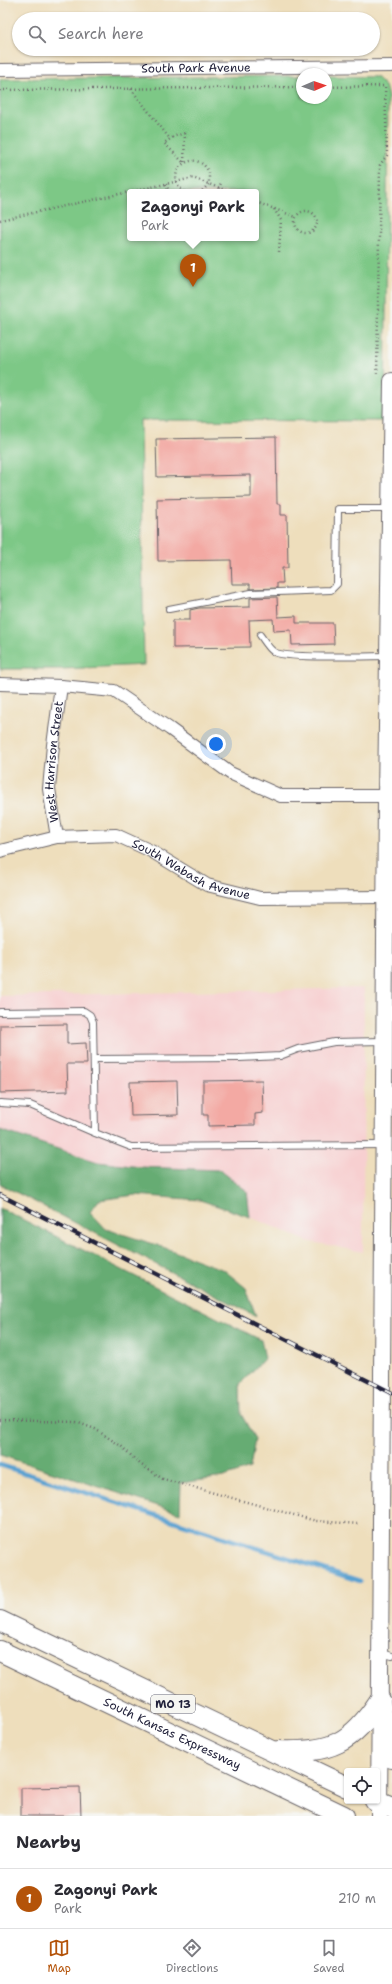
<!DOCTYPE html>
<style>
body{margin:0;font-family:"Shantell Sans",sans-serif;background:#f2f2f3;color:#2b2b33}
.controls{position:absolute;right:12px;bottom:12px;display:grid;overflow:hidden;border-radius:4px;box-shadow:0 1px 3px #0004}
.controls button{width:36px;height:36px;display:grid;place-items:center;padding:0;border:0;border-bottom:1px solid #e1e1e2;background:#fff;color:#2b2b33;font:20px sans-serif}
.compass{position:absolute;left:296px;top:68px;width:36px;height:36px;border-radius:50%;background:#fff;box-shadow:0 1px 3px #0004;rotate:88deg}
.you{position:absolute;left:216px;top:744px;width:14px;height:14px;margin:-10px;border:3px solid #fff;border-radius:50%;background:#1a73e8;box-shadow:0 0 0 6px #1a73e833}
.badge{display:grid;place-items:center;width:26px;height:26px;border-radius:50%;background:#b45309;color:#fff;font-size:13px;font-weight:700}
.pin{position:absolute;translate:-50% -33px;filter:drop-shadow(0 1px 2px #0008)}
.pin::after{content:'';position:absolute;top:21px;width:14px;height:12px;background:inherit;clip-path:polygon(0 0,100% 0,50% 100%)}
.popup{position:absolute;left:127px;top:189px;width:132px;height:52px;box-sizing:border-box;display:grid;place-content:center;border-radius:4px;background:#fff;filter:drop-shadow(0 1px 3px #0005);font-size:13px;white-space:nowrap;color:#7c7c81}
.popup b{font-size:15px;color:#2b2b33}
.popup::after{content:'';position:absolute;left:50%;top:100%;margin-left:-8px;border:8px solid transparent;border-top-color:#fff}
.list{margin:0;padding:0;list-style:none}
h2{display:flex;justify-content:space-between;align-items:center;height:52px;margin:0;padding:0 16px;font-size:17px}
h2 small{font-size:13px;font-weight:400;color:#7c7c81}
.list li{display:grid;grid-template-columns:26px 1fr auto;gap:12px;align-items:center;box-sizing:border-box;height:60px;padding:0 16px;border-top:1px solid #e1e1e2}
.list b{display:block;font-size:15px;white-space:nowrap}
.list p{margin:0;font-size:13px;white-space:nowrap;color:#7c7c81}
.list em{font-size:13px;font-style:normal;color:#7c7c81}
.icon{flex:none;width:22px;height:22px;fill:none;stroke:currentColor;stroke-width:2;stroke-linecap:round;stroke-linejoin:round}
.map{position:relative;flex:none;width:392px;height:1816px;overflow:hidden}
.search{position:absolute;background:#fff;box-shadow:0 1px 3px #0004;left:12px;right:12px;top:12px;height:44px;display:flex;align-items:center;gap:10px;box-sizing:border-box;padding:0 14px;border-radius:22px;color:#7c7c81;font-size:15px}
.sheet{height:112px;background:#fff}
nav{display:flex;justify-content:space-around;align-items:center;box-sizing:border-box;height:56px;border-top:1px solid #e1e1e2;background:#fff;font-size:11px;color:#7c7c81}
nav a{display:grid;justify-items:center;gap:2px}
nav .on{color:#b45309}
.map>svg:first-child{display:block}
.built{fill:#f7cfd0}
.green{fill:#7dc886;stroke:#507560;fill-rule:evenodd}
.forest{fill:#66ac73;stroke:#446757}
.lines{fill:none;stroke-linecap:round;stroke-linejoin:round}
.stream{stroke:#5ba2d1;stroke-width:4.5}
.building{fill:#f3a9a3}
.service-casing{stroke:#696468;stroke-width:8}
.minor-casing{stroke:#696468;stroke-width:14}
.tertiary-casing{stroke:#696468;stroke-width:18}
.primary-casing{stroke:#696468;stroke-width:22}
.path{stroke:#696468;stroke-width:2.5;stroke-dasharray:1 3;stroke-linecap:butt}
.service{stroke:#fff;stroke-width:6}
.minor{stroke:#fff;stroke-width:12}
.tertiary{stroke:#fff;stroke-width:16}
.primary{stroke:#fff;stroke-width:20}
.rail-casing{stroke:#22223b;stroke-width:4.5}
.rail{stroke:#f6f6f2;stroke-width:3;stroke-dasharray:9;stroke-linecap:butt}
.labels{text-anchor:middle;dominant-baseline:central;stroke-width:4;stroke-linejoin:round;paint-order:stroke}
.shield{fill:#f6f6f2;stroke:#626272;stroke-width:1}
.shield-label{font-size:11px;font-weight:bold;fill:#22223b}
.street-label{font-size:12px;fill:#22223b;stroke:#f6f6f2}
</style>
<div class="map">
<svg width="392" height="1816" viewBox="0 0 392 1816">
<rect width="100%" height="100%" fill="#f6f6f2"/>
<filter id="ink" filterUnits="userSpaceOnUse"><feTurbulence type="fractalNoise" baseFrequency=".025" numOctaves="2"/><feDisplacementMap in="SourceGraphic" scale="8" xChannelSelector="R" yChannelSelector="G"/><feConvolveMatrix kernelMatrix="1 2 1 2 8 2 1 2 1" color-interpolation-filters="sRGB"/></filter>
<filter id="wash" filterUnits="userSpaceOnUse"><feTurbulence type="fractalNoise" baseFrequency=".012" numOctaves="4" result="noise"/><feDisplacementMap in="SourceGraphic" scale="16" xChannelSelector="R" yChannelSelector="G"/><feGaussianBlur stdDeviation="0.9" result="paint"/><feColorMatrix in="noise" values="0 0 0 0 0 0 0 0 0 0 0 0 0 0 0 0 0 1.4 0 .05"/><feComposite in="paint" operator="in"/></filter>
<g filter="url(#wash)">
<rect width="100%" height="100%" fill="#eedebc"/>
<path class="built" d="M364,988l-1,264 -56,-11 -57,-24 -3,-26 -106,-24 -43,-5 -98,-32v-134z"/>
<path class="green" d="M302,76v22h24v-22l50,1 9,9 3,11 -3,324 -245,-1 4,245 -82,4h-62v-590zM130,192h126v46h-126z"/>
<path class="forest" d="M0,1130l98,32 43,5 79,3 27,21 3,26 -50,-17 -65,-5 -36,5 -9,12 16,17 54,17 64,24 22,18 10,28 -256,-132z
M0,1208l261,132 4,18 -25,26 1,30 14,25 -5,29 -26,9 -43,6 -1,30 -180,-58z"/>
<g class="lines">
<path class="stream" d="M0,1465l360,116"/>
</g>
<g id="blocks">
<path class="building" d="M276,437l1,67h4v11h6l1,53h-6l1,15h-6v5l-27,1v-5h-18l-1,-24 -73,1 -1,-62 94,-2v-22l-94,2 -1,-38z
M277,597l1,20 18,-1v7h37l1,21 -42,1 -1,-15 -17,1 -1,-12 -24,1 1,27 -77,1v-28h17v-10l9,-2 51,-1v-9z
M67,1024v20l19,-1 1,21h-20l1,27 -68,2v-68z
M262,1080l1,33 -8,1v11l-47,1v-11h-5v-34z
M177,1081l1,34 -47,1 -1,-34z
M80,1787l1,29h-60v-28z"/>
</g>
</g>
<g filter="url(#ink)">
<use href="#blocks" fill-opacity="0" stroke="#696468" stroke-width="1"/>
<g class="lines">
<g class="service-casing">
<path id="service" d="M169,609l82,-16 80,-3 6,-6 1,-75h52
M260,635c4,5 8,13 14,17 11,7 96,4 114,4
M0,1012l84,-1 6,4 3,7 2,111 -65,-28 -30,-2
M94,1059l145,-1 41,-2 18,-7 36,-7 49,-1
M95,1133l36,14 252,-2
M381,1653l11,3"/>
</g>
<g class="minor-casing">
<g id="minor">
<path id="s1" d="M0,70l392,-4"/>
<path d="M0,684l61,2 53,5 56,38 60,44 51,23h111"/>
<path id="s2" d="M57,837l-8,-48 4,-44 8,-59"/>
<path id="s3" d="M0,851l57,-14 59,-2 35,16 56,34 53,13 125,-1"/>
</g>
</g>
<g class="tertiary-casing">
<path id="tertiary" d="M379,1816l7,-1020 6,-415"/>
</g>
<g class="primary-casing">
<g id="primary">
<path d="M0,1621l347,166"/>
<path id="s4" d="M0,1651l344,165"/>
<path d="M380,1700l5,33 7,25"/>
<path d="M278,1751c53,2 73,-7 102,-51"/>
<path d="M375,1801l17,7"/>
</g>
</g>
<path class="path" d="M326,87l59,-1 2,69 -7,10 -3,211
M131,89l39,50
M0,90l302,-3
M185,133l-1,30 -20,-20 11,-7z
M166,184l3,8
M184,192c-24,-21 13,-47 25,-19v11l-8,8
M217,192l4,-9
M256,202l40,15
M274,209l7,11 -2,32
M295 222a11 11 0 1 1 22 0a11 11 0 1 1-22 0Z
M0,220l193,-42 37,14
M0,1420l76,2 19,7 26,17 19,18 23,15 153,42 43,3"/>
<use href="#service" class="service"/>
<use href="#minor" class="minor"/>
<use href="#tertiary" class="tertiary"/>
<use href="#primary" class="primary"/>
<g class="rail-casing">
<path id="rail" d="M0,1195l392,198"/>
</g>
<use href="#rail" class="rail"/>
</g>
</g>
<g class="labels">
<rect class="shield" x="151" y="1695" width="44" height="18" rx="3"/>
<g class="shield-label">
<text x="173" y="1704">MO 13</text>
</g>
<g class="street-label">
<text stroke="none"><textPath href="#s1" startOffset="196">South Park Avenue</textPath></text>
<text stroke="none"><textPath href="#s2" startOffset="76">West Harrison Street</textPath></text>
<text stroke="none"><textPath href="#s3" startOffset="201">South Wabash Avenue</textPath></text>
<text stroke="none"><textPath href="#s4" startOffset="191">South Kansas Expressway</textPath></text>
</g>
</g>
</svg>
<div class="controls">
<button><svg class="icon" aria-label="locate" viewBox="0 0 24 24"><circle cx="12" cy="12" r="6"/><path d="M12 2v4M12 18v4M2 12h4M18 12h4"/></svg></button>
</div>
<svg class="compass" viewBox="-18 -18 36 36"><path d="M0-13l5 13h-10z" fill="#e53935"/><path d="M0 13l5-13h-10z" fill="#7c7c81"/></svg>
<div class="you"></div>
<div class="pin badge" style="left:193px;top:287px">1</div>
<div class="popup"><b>Zagonyi Park</b>Park</div>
<div class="search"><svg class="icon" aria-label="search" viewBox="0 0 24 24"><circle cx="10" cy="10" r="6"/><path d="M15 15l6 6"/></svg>Search here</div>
</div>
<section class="sheet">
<h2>Nearby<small></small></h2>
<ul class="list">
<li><span class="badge">1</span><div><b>Zagonyi Park</b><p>Park</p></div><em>210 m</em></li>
</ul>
</section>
<nav>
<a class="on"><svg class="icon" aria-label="map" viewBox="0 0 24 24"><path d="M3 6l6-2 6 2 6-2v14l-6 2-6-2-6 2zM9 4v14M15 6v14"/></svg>Map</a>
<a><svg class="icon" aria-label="directions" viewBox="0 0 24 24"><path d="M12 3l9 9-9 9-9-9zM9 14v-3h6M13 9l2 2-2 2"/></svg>Directions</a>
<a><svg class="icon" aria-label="saved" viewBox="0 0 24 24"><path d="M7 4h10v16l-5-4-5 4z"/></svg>Saved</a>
</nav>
